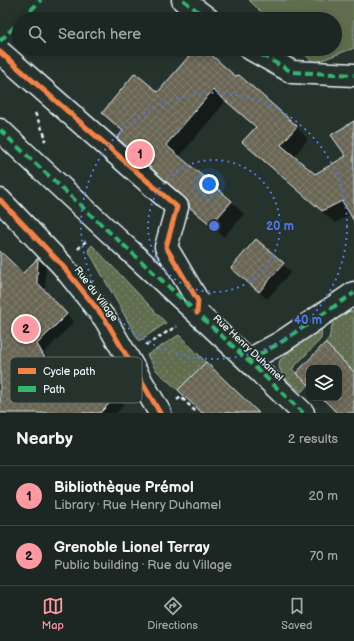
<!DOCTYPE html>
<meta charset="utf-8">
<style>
body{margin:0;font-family:"Balsamiq Sans",sans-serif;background:#252e2a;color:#f1f3f6}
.controls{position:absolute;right:12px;bottom:12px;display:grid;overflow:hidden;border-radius:8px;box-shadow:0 2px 10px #0003}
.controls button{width:36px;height:36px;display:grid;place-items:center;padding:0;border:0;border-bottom:1px solid #3a4340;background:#1c2622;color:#f1f3f6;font:20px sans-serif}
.you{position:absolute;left:209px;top:184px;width:14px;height:14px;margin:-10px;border:3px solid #fff;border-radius:50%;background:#1a73e8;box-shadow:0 0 0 6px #1a73e833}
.badge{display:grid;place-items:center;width:26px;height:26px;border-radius:50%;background:#ff9aa2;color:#111;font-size:13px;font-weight:700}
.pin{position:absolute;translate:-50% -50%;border:2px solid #fff;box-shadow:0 1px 4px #0006}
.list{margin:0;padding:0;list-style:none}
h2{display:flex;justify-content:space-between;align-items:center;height:52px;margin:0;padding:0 16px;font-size:17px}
h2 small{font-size:13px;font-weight:400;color:#a0a5a5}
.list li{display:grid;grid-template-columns:26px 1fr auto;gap:12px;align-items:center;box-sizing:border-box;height:60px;padding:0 16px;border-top:1px solid #3a4340}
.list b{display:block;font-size:15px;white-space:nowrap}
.list p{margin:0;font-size:13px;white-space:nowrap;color:#a0a5a5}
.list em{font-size:13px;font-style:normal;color:#a0a5a5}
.icon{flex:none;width:22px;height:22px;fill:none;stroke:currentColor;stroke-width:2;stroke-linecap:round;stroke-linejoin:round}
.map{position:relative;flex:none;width:354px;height:413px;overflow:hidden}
.search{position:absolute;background:#1c2622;box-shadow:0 2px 10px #0003;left:12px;right:12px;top:12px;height:44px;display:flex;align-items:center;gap:10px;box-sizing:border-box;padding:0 14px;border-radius:22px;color:#a0a5a5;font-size:15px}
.sheet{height:172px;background:#1c2622}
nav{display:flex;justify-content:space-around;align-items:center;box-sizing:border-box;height:56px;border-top:1px solid #3a4340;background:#1c2622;font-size:11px;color:#a0a5a5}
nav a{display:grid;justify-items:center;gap:2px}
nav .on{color:#ff9aa2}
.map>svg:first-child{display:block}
.grass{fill:url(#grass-dots);stroke:#a4b0a4}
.garden{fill:#606e50;stroke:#a4b0a4}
.shadow{fill:#0007}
.building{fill:url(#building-cross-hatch);stroke:#e8f1f8}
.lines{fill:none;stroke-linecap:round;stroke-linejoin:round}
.street-casing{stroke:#e8f1f8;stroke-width:25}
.path{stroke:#e8f1f8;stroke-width:2.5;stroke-dasharray:4 3;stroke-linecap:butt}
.street{stroke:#26332d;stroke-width:22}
.street-bridge-casing{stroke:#e8f1f8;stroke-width:25;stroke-linecap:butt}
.street-bridge{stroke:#26332d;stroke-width:22}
.quiet{stroke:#33b770;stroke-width:4;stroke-dasharray:8 4;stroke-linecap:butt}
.cycleway-casing{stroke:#26332d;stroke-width:8}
.cycleway{stroke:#f48246;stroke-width:5}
.ring{fill:none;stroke:#5077e0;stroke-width:2;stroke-dasharray:2 4}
.labels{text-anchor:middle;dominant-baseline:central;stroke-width:4;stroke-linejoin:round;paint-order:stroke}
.street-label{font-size:10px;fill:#e8f1f8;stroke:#26332d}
.key{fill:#26332d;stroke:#606c6a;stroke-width:1}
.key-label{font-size:11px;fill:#e8f1f8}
.centre{fill:#5077e0;stroke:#26332d;stroke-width:2}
.ring-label{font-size:12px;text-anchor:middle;font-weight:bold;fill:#5077e0;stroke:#26332d;stroke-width:4;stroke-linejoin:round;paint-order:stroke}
</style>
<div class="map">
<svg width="354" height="413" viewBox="0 0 354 413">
<defs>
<pattern id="grass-dots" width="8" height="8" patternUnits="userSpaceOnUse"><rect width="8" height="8" fill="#606e50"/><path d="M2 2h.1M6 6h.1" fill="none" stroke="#77836a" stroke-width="1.8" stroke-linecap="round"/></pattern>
<pattern id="building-cross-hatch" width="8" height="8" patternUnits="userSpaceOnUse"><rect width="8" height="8" fill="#6b6654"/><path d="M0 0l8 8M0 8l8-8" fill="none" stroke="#807c6d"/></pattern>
</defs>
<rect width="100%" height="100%" fill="#26332d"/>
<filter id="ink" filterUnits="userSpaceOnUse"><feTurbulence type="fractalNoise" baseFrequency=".025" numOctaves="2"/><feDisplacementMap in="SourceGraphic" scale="8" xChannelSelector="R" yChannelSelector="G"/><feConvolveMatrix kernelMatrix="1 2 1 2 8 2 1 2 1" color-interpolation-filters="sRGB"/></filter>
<g filter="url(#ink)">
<path class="grass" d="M92,245l74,78 -27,18 -51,-91z
M344,311l10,1v60l-29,-29 4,-5 6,-24z
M322,322l-1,17 -29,30 17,16 -8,7c-9,-8 -26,-19 -21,-32z
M179,335l27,27 -28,28 -22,-20 -9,-15z"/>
<path class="garden" d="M249,0h105v48l-40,15 -15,-14h36v-30h-67z"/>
<path class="shadow" d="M196,49h7l32,29 61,48 12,13 -14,18 21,18 33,-19 6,-34v97l-3,-5 -16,9 -79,-69v-26l-30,-27 -47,56 53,45 12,12 -20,23 -21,-18 -13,-13 -1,-5 -70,-63 5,-6 -21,-19 55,-19z
M256,241l35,31 -24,27 -27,-24z
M0,252l23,22 15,-14 8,7 -1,24 29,31 -30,31 23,40 29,-29 8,8 20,33 -8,8h-116z"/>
<path class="building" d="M195,49h10l30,27 4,-1 58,51 -16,19 34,29 31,-18 -15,-21 23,-14v100l-12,-20 -20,10 -80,-69 14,-15 -43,-37 -47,55 66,56 -21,24 -22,-18v-4l-4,-5 -68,-60 6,-7 -21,-18 33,-40 23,19z
M256,239l28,24 -25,29 -28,-24z
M0,251l23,22 15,-15 -1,24 30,32 -30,30 28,49 31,-30 20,34 -16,16h-100z
M325,343l29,29v41h-17l-15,-15h17v-30h-30v17l-13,-12z
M206,362l53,51h-57l-24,-23z"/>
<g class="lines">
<g class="street-casing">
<path id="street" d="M183,0l25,19
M251,49l41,23 62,3
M0,130c100,95 204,187 303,283
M0,200l62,65 43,54 55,94
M249,360l31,-17 74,-50"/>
</g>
<path class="path" d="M18,23l1,2
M35,113l11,25 -2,3
M78,249l9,-9
M146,345l31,-19
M177,400l4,-3 16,16"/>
<use href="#street" class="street"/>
<g class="street-bridge-casing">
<path id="street-bridge" d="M0,52l177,155 -11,40 32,54"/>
</g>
<use href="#street-bridge" class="street-bridge"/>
<path class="quiet" d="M183,0l25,19
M22,19l19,-19
M0,41l19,-19
M251,49l41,23 62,3
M0,130c100,95 204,187 303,283
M249,360l31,-17 74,-50"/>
<g class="cycleway-casing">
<path id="cycleway" d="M0,52l177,155 -11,40 32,54 -1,12
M0,200l62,65 43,54 55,94"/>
</g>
<use href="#cycleway" class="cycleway"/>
</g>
</g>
<g class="ring">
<circle cx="214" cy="226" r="66"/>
<circle cx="214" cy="226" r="133"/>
</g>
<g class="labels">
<g class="street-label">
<text transform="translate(96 294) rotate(53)">Rue du Village</text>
<text transform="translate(248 348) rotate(43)">Rue Henry Duhamel</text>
</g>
</g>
<rect x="10" y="357" width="132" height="46" rx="6" class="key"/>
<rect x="18" y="368" width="18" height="6" fill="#f48246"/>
<rect x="18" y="386" width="18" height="6" fill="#33b770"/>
<g class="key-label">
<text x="43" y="375">Cycle path</text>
<text x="43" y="393">Path</text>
</g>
<circle cx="214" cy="226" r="6" class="centre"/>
<g class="ring-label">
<text x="280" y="230">20 m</text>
<text x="308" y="324">40 m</text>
</g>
</svg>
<div class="controls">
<button><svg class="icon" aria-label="layers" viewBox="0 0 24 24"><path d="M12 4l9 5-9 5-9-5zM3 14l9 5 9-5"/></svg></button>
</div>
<div class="you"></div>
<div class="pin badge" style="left:140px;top:154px">1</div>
<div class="pin badge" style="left:26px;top:329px">2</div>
<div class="search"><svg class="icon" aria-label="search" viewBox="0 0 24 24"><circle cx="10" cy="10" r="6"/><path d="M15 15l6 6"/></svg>Search here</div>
</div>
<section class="sheet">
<h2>Nearby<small>2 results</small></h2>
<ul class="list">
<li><span class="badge">1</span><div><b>Bibliothèque Prémol</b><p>Library · Rue Henry Duhamel</p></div><em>20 m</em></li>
<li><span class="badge">2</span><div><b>Grenoble Lionel Terray</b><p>Public building · Rue du Village</p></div><em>70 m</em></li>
</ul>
</section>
<nav>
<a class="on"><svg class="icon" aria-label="map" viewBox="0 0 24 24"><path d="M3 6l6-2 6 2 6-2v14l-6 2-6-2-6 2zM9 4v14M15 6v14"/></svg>Map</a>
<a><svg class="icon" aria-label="directions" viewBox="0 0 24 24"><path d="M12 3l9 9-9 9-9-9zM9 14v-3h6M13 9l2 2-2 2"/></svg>Directions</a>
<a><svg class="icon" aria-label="saved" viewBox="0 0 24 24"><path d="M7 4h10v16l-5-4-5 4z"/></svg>Saved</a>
</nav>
